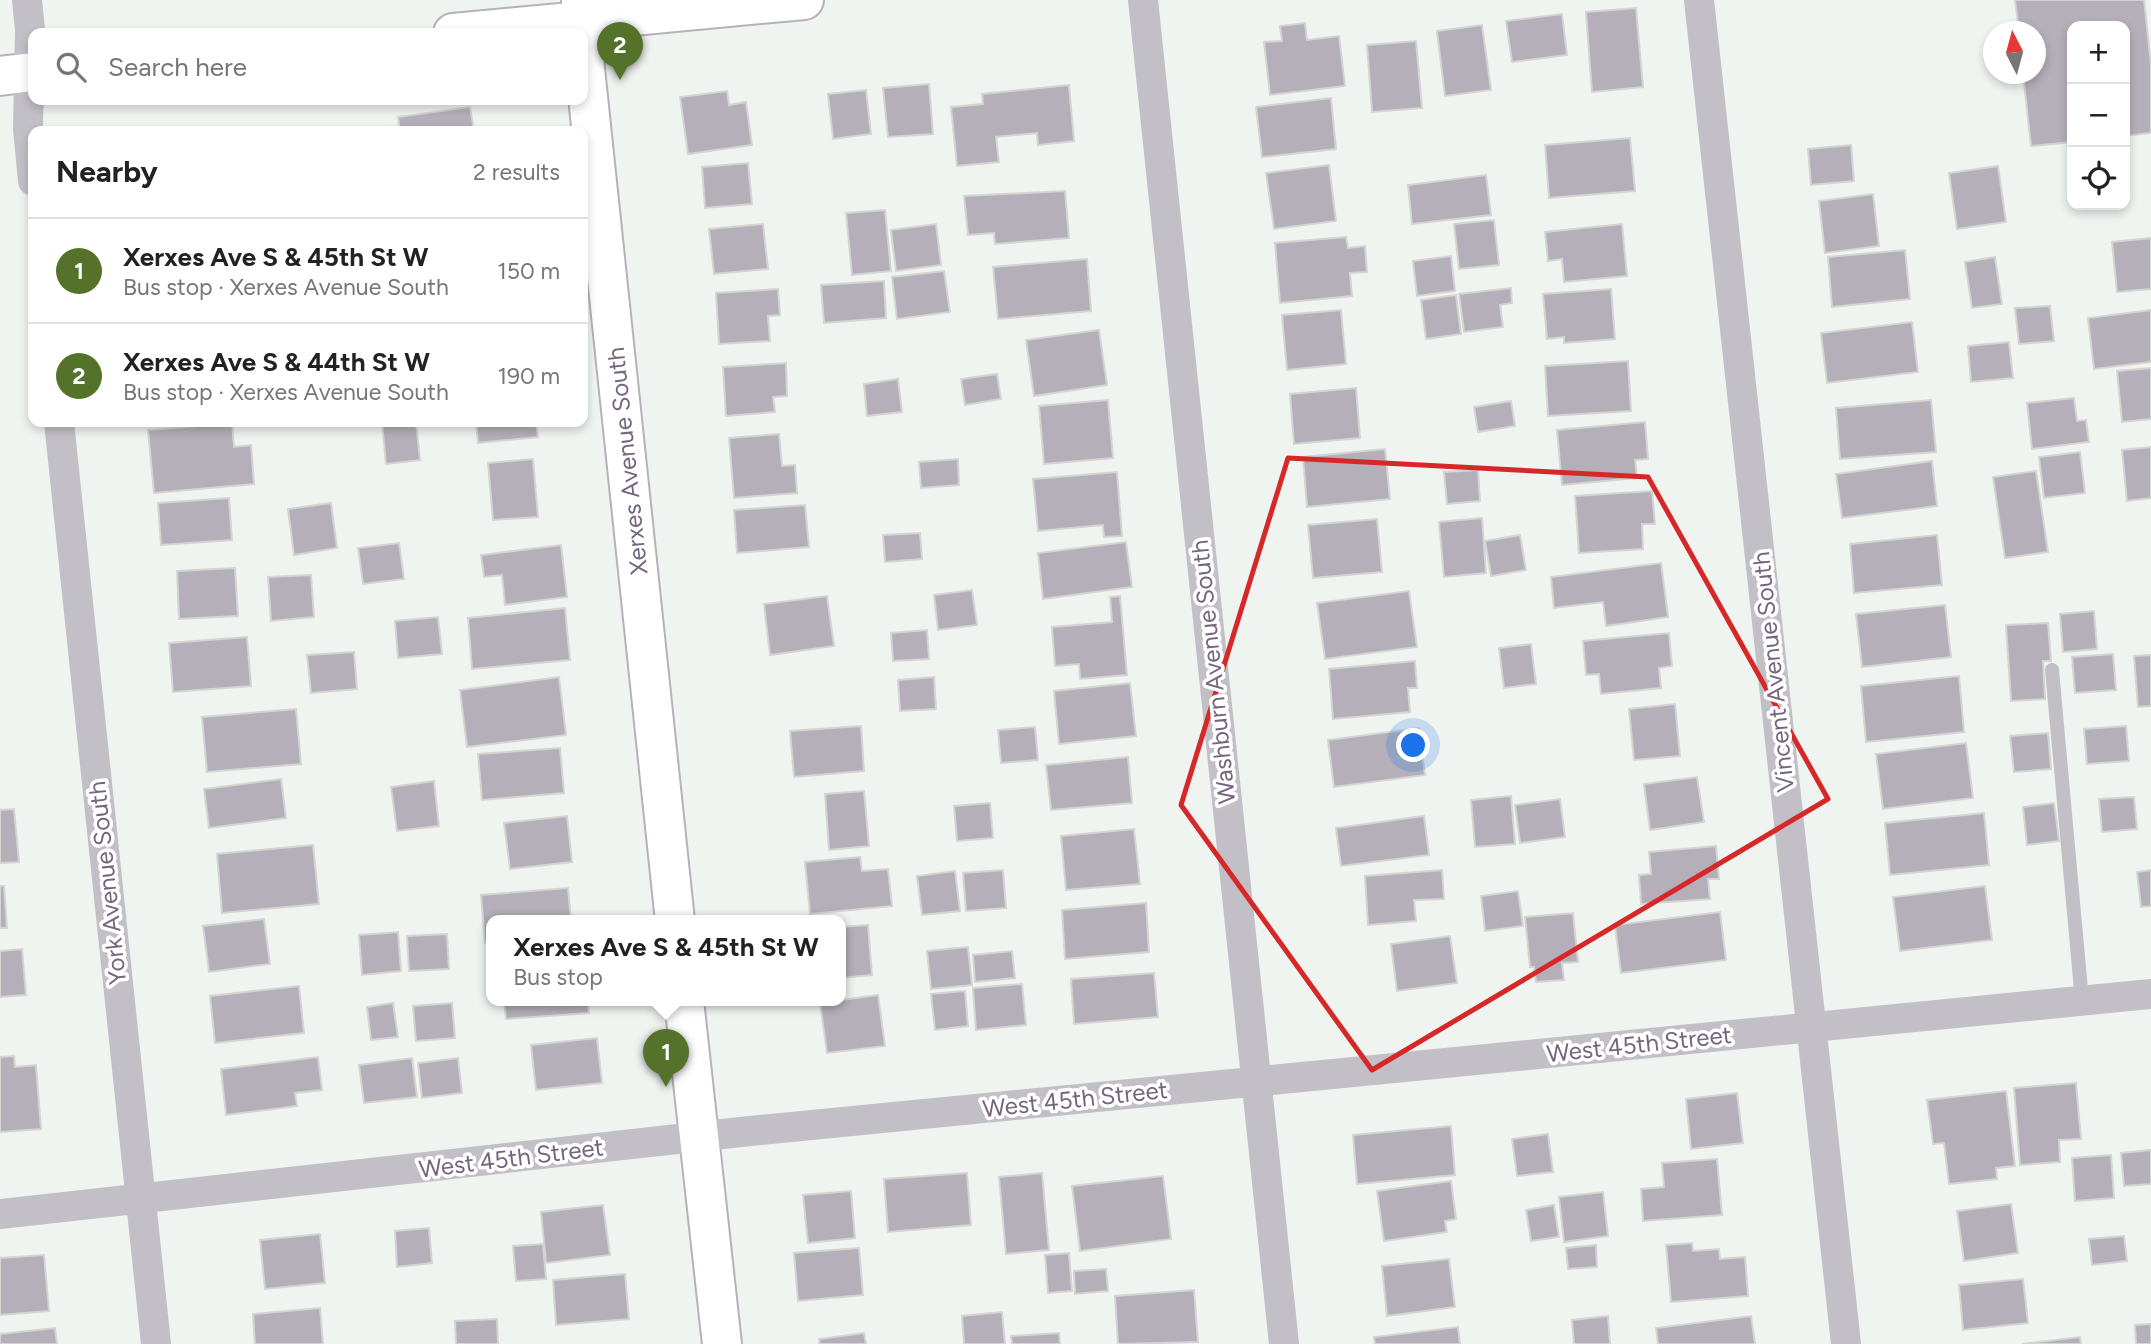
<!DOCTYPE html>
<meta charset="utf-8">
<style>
body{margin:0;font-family:Figtree,sans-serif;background:#f6f6f6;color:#222}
.controls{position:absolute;right:21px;top:21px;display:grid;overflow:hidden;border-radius:14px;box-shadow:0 4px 10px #0003}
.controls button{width:63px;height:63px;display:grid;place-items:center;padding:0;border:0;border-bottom:2px solid #e0e0e0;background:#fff;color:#222;font:35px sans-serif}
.compass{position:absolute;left:1983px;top:21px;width:63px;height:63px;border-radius:50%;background:#fff;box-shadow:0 4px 10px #0003;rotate:354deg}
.you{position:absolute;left:1414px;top:746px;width:24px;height:24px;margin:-18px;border:5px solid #fff;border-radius:50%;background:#1a73e8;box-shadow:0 0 0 10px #1a73e833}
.badge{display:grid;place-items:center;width:46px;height:46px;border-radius:50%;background:#547229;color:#fff;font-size:23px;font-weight:700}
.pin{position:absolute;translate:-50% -58px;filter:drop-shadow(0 2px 4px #0008)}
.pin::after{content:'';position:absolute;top:37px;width:24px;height:21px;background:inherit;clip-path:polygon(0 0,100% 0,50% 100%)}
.popup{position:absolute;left:486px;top:915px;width:360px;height:91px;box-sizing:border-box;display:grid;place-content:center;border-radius:14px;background:#fff;filter:drop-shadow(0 2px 5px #0005);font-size:23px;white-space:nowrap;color:#767676}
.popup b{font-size:26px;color:#222}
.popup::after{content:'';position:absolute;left:50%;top:100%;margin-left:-14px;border:14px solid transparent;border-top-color:#fff}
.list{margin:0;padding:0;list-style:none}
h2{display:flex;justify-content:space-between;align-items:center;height:91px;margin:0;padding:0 28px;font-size:30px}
h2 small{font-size:23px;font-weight:400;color:#767676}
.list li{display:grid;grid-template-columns:46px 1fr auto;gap:21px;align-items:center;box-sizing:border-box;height:105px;padding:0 28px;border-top:2px solid #e0e0e0}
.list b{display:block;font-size:26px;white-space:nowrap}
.list p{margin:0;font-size:23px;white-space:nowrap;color:#767676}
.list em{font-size:23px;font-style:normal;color:#767676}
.icon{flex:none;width:38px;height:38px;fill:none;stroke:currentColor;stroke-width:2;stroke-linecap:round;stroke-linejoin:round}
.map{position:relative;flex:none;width:2151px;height:1344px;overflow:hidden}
.search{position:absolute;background:#fff;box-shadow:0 4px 10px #0003;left:28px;top:28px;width:560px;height:77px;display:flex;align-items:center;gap:18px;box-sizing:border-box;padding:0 24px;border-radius:14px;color:#767676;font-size:26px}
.panel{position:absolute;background:#fff;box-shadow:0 4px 10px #0003;left:28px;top:126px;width:560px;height:301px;border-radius:14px}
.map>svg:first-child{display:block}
.building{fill:#b5afb9;stroke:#d3d5d3;stroke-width:2}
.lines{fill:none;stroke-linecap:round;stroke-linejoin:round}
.secondary-casing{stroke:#b7b2ba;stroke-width:42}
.lane{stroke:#c3bfc6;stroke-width:14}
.street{stroke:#c3bfc6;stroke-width:30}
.secondary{stroke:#fff;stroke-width:38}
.marked{fill:none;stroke:#d62828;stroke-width:5;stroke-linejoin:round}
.labels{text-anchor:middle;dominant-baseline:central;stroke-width:7;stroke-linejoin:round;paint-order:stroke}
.street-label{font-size:24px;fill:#75657f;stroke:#fff}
</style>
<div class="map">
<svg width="2151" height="1344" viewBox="0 0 2151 1344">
<rect width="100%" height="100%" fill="#f0f4f1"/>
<path class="building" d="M2015,0h129l7,65v68l-26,3v-110h-53v116l-41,4 -8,-72h13v-42h-17z
M1636,8l7,79 -51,5 -6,-80z
M1562,14l5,41 -55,7 -6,-41z
M1305,23l2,17 32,-4 6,50 -75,9 -6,-53 18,-1 -2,-15z
M1482,25l9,65 -46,6 -8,-65z
M1416,41l6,67 -50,4 -5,-67z
M929,84l4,50 -45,3 -5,-49z
M1069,85l5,56 -36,4 -1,-12 -41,4 3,25 -42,4 -6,-59 32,-3 -1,-10z
M866,90l5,44 -38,5 -5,-45z
M727,91l2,14 17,-3 6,43 -64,9 -8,-57z
M1331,98l5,51 -74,8 -6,-50z
M470,107l4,24h-74l-2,-14z
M1630,138l5,53 -86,7 -4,-53z
M1851,145l3,36 -43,4 -3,-36z
M748,163l4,41 -47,4 -3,-41z
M1329,165l7,56 -62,8 -8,-56z
M1998,166l8,56 -49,7 -8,-56z
M1486,175l5,40 -79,9 -4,-39z
M1065,191l4,47 -74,6 -1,-11 -26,2 -4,-39z
M1873,194l6,52 -54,7 -6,-52z
M885,210l6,61 -39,4 -6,-62z
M1494,220l5,45 -40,4 -5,-45z
M763,224l5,45 -54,5 -5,-45z
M936,224l5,41 -45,6 -5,-41z
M1622,224l5,52 -63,6 -2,-23 -14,2 -3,-29z
M1346,237l2,11 17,-2 2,26 -17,1 2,23 -72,7 -5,-60z
M2151,238v51l-34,3 -5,-50z
M1905,250l5,49 -78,8 -4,-50z
M1451,256l4,35 -38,5 -4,-35z
M1995,257l7,47 -30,4 -7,-46z
M1087,259l4,52 -93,8 -5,-52z
M944,271l6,41 -53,7 -5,-42z
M884,281l2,37 -62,5 -3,-38z
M1511,288l1,15 -12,2 3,22 -39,5 -5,-38z
M778,289l2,26 -12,1 2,25 -51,3 -3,-51z
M1611,289l4,50 -51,4v-6l-17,2 -4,-45z
M1456,295l5,39 -35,5 -5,-39z
M2050,306l4,35 -35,3 -4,-36z
M1341,310l5,54 -59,6 -5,-55z
M2151,310v52l-57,7 -6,-51z
M1912,322l6,50 -91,11 -6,-50z
M1099,330l8,55 -73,11 -8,-56z
M2009,342l4,36 -42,4 -3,-36z
M1628,361l3,50 -83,5 -3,-50z
M786,363l1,33 -14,1 2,15 -49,4 -3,-49z
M2151,368v51l-29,3 -5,-51z
M997,374l4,25 -36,6 -4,-26z
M898,379l4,33 -35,4 -3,-32z
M1356,388l4,50 -66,6 -4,-50z
M2074,398l3,23 9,-1 3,22 -57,7 -5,-46z
M1108,400l5,58 -69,6 -5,-58z
M1931,400l5,52 -96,7 -4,-51z
M1511,401l4,25 -37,6 -4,-25z
M382,422h34l4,38 -34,4z
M476,422h60l2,15 -60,6z
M1645,422l3,37 -13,1 2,18 -75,7 -5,-55z
M232,423l2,24 17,-2 3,39 -100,9 -6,-63z
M779,434l3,32 13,-1 2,28 -63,5 -5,-60z
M2151,447v51l-24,3 -5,-51z
M1385,449l5,50 -83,8 -4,-50z
M2080,452l5,41 -41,5 -5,-41z
M533,459l5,58 -45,3 -5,-57z
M958,459l1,26 -38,3 -2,-26z
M1932,461l5,45 -95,12 -6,-44z
M1478,470l2,31 -33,3 -3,-32z
M2036,471l12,81 -43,6 -12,-81z
M1117,472l5,64 -18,1 -1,-12 -65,6 -5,-52z
M1652,491l3,33h-13l1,25 -64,4 -4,-57z
M229,498l3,42 -71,5 -3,-42z
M331,503l6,45 -43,7 -6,-46z
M805,505l4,42 -72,6 -3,-43z
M1482,518l4,55 -42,4 -5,-55z
M1377,519l5,53 -69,6 -5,-53z
M920,533l2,26 -37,3 -2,-27z
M1520,535l6,35 -35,6 -6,-35z
M1937,535l5,50 -88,8 -4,-49z
M1126,542l6,45 -89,12 -5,-46z
M399,543l5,36 -41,5 -5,-36z
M561,545l6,52 -62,8 -3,-30 -18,2 -3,-22z
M1661,563l7,54 -62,9 -3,-24 -49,6 -3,-31z
M235,568l3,48 -59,3 -2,-48z
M311,575l3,42 -43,4 -3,-44z
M972,590l5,35 -39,5 -4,-35z
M1409,591l8,56 -92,12 -8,-56z
M827,596l7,50 -64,9 -6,-51z
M1120,596l7,79 -47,4 -1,-15 -24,2 -3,-39 60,-5 -2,-25z
M1945,605l6,52 -89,10 -6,-53z
M565,608l5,52 -98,9 -4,-51z
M2094,611l3,38 -34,3 -3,-38z
M438,617l4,37 -44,4 -3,-37z
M2048,623l3,38h-8l2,38 -34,2 -5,-76z
M927,630l2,29 -36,2 -2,-28z
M1669,633l3,33 -13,2 2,20 -60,6 -2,-20 -13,1 -3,-34z
M247,637l4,49 -78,6 -4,-49z
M1531,644l5,40 -32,4 -5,-40z
M354,652l3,37 -46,4 -4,-38z
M2113,654l3,36 -41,3 -3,-36z
M2151,655v51l-13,1 -4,-51z
M1415,661l2,27h-9l2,24 -77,7 -4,-50z
M1959,676l5,56 -98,10 -5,-56z
M559,677l7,58 -99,12 -7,-57z
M934,677l2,32 -36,2 -2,-31z
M1130,683l6,53 -77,8 -5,-53z
M1675,704l5,52 -46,4 -5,-51z
M296,709l5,55 -94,8 -5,-55z
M861,726l3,45 -70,6 -4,-46z
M2126,726l3,35 -42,3 -3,-35z
M1035,727l3,33 -37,3 -3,-33z
M1419,728l6,47 -91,12 -6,-47z
M2048,733l3,36 -37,3 -4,-36z
M1966,743l7,55 -90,11 -7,-55z
M560,748l4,45 -82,7 -4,-46z
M1128,757l4,46 -81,7 -5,-45z
M1697,777l7,45 -54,8 -6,-46z
M281,779l5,39 -77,10 -5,-39z
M434,781l5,45 -42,5 -6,-44z
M864,791l5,55 -40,4 -4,-56z
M1511,796l4,48 -40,3 -4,-47z
M2134,797l3,32 -35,3 -3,-33z
M1560,799l5,38 -45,6 -5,-38z
M990,803l3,35 -36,3 -3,-35z
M2054,803l5,38 -32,4 -4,-38z
M14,809l5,53 -19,1v-53z
M1984,813l5,52 -99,10 -5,-52z
M567,816l5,46 -62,7 -6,-46z
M1424,816l5,39 -88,11 -5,-38z
M1134,829l6,55 -74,6 -5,-54z
M313,845l6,59 -97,9 -5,-59z
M1716,846l3,33h-11l2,20 -69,5 -2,-29 12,-1 -2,-22z
M860,857l2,14 26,-2 4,37 -82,8 -5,-52z
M1003,870l3,38 -40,3 -3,-38z
M1442,870l2,29 -30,1 2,21 -48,4 -3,-49z
M2151,870v36l-10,1 -4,-35z
M955,871l5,40 -38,4 -5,-39z
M0,886h4l3,42h-7z
M1985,886l7,54 -92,11 -7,-54z
M568,888l3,33h-80v21l-6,1 -4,-48z
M1518,891l5,35 -38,5 -4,-35z
M1146,903l3,49 -84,7 -3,-49z
M1720,912l6,48 -105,13 -6,-48z
M1573,913l5,49 -16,1 2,17 -28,2 -2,-15h-4l-5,-50z
M264,919l6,45 -61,8 -6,-46z
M868,925l4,50 -31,3v-51z
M398,932l3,39 -39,4 -3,-40z
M447,934l2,35 -40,2 -2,-35z
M1450,936l7,47 -60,8 -6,-47z
M968,947l4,38 -41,4 -4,-38z
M22,949l4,46 -26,2v-46z
M1012,951l3,27 -40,4 -2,-27z
M1154,973l4,44 -84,7 -3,-45z
M1022,984l4,41 -50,5 -3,-42z
M299,986l5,47 -89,10 -5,-47z
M965,991l3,35 -33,4 -4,-36z
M878,995l7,51 -58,7 -7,-50z
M504,1001h84l1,12 -83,6z
M393,1003l5,34 -27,3 -4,-33z
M452,1003l3,35 -39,3 -3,-35z
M597,1038l5,45 -66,7 -5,-45z
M14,1056l1,11 21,-2 5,64 -41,3v-75z
M318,1057l4,33 -27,3 2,13 -71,9 -5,-46z
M412,1058l5,39 -53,6 -5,-38z
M458,1058l4,35 -40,5 -4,-35z
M2076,1083l5,56 -22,1 1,22 -40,3 -6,-77z
M2006,1091l9,75 -19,2 1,11 -48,5 -5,-41 -11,1 -6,-44z
M1737,1093l6,50 -52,6 -5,-50z
M1451,1126l4,49 -98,9 -4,-49z
M1548,1134l5,38 -36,4 -5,-37z
M2151,1150v34l-27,2 -3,-33z
M2111,1155l3,43 -39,3 -3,-43z
M1717,1159l5,56 -79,6 -2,-32 23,-2 -2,-24z
M967,1173l4,52 -83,7 -4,-53z
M1042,1173l7,77 -43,4 -7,-77z
M1163,1176l8,63 -91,12 -8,-65z
M1451,1181l5,38 -11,2 2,11 -63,9 -7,-50z
M851,1191l4,47 -47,5 -5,-48z
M1603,1192l5,44 -44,6 -5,-45z
M2011,1204l7,49 -54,8 -7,-50z
M603,1205l7,50 -64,8 -5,-51z
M1554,1205l5,32 -28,4 -5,-31z
M429,1228l3,35 -35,4 -2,-36z
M320,1234l5,49 -60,6 -5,-49z
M2124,1236l3,25 -35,4 -3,-26z
M1692,1243l1,8 26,-2 1,10 25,-2 3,39 -77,6 -5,-57z
M543,1244l3,35 -30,2 -3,-35z
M1596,1245l1,22 -29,2 -2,-21z
M859,1248l4,47 -65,6 -4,-48z
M1069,1253l3,38 -24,2 -3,-38z
M44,1255l5,56 -49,4v-57z
M1449,1259l6,48 -68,9 -5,-50z
M1106,1269l2,22 -33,3 -1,-23z
M625,1274l4,45 -73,6 -3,-45z
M2023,1279l5,44 -65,7 -4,-45z
M1194,1290l4,52 -80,2 -3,-48z
M320,1308l3,36h-68l-2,-30z
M1002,1312l3,32h-41l-2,-28z
M1608,1316l2,28h-36l-2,-24z
M1751,1316l4,28h-97l-2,-16z
M497,1319l1,25h-42l-1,-23z
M2151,1324v20h-15l-1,-19z
M1458,1327l2,17h-85l-1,-7z
M55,1328l2,16h-57v-10z
M864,1333l2,11h-46l-1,-5z
M1059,1333l1,11h-48l-1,-8z
M2080,1337l1,7h-59z"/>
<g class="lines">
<g class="secondary-casing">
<path id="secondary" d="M581,0l4,69 90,852
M453,33l351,-33
M0,76l33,-4
M684,1001l38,343"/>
</g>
<path class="lane" d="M2052,670l30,331"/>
<path class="street" d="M27,0l3,30 -2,98 5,53
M1143,0l141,1344
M1699,0l147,1344
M59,422l97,922
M0,1214l750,-83 1401,-137"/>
<use href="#secondary" class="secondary"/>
</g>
<path class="marked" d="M1288,458l360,19 180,322 -456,271 -191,-265z"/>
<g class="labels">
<g class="street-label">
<text transform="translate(627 461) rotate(-96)">Xerxes Avenue South</text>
<text transform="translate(1213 672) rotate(-96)">Washburn Avenue South</text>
<text transform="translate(1773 672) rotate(-96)">Vincent Avenue South</text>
<text transform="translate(107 883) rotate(-96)">York Avenue South</text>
<text transform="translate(1639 1044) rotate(-6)">West 45th Street</text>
<text transform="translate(1075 1099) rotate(-6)">West 45th Street</text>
<text transform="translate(511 1158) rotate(-7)">West 45th Street</text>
</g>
</g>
</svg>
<div class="controls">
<button>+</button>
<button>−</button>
<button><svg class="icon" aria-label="locate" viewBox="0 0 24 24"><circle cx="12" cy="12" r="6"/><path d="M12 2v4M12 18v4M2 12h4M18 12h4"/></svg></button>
</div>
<svg class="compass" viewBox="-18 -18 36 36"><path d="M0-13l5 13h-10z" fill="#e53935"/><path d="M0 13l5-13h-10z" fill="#767676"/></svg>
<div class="you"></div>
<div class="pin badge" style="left:666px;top:1087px">1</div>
<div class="popup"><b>Xerxes Ave S &amp; 45th St W</b>Bus stop</div>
<div class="pin badge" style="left:620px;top:80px">2</div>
<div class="search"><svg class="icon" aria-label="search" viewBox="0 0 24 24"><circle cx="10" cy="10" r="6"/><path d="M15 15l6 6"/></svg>Search here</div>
<section class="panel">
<h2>Nearby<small>2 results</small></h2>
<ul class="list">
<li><span class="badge">1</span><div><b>Xerxes Ave S &amp; 45th St W</b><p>Bus stop · Xerxes Avenue South</p></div><em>150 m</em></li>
<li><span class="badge">2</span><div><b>Xerxes Ave S &amp; 44th St W</b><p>Bus stop · Xerxes Avenue South</p></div><em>190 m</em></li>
</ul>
</section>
</div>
